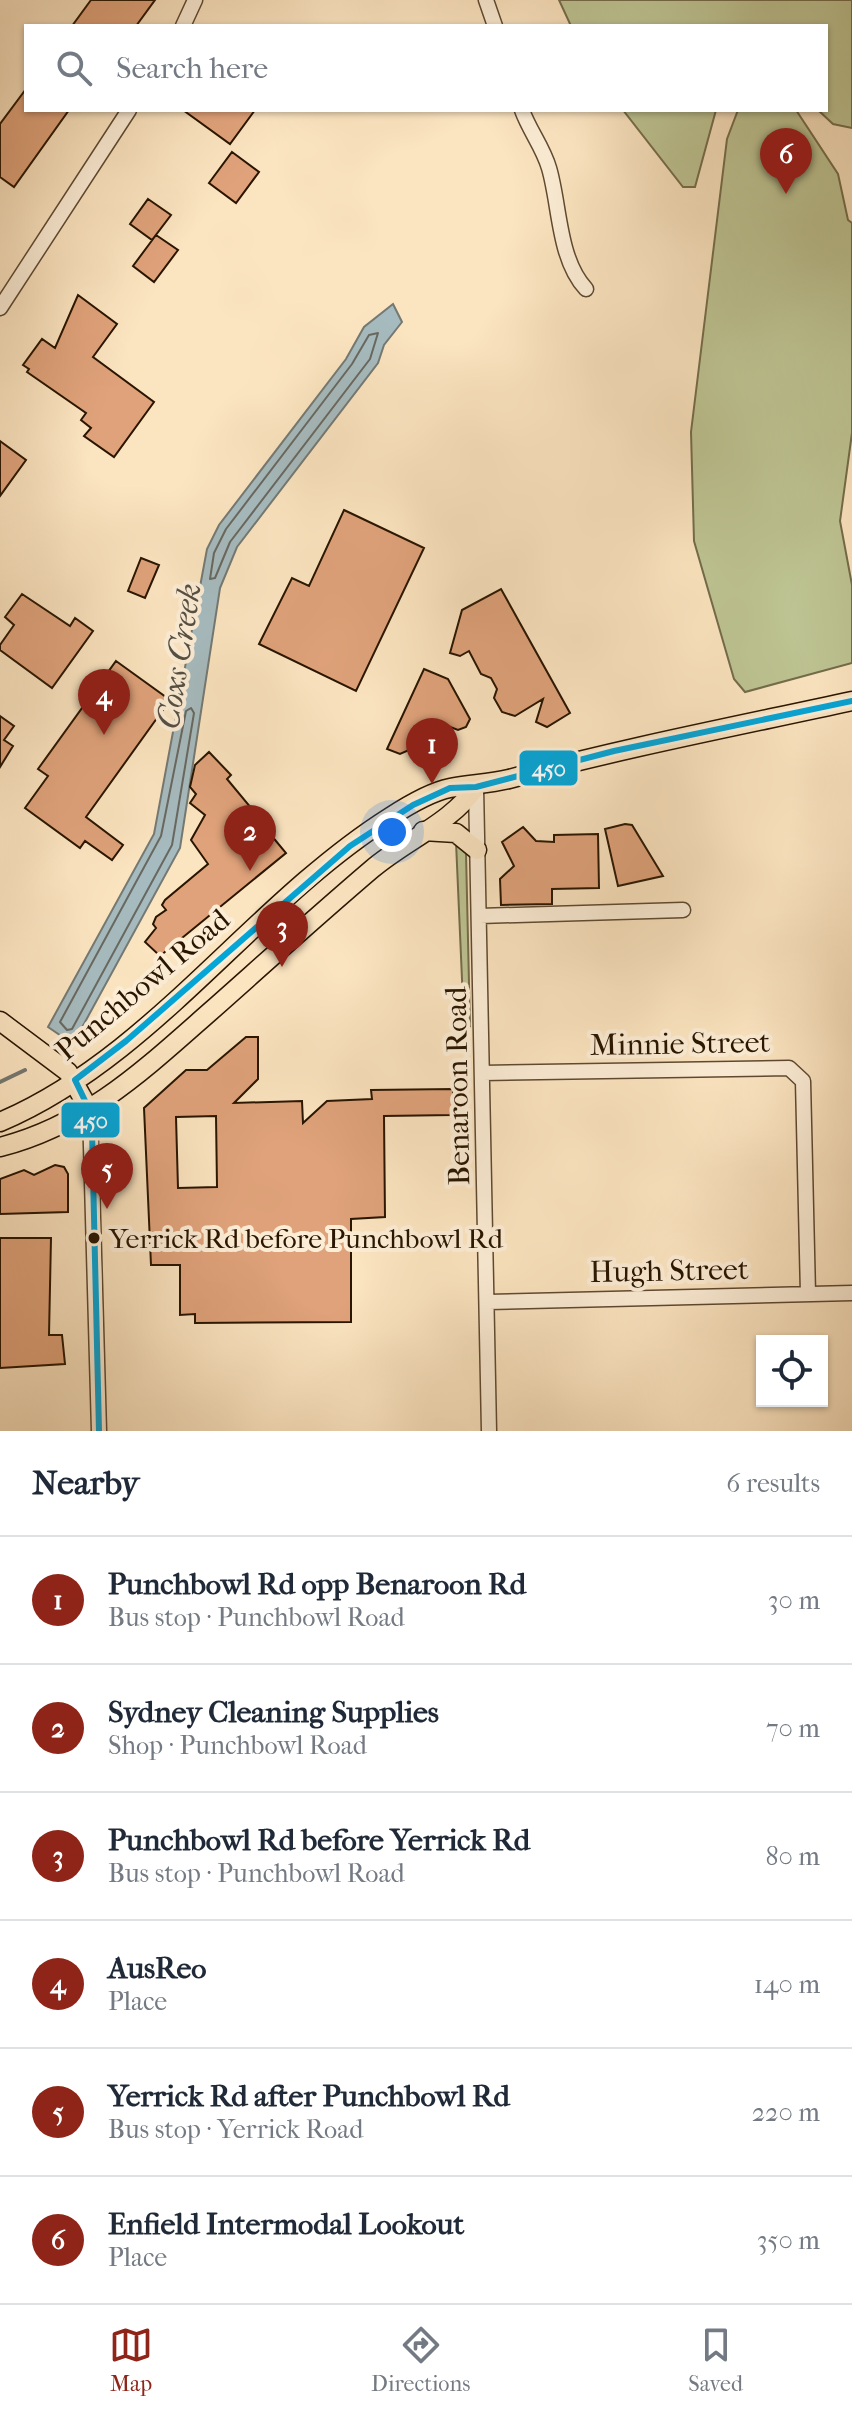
<!DOCTYPE html>
<meta charset="utf-8">
<style>
body{margin:0;font-family:"IM FELL French Canon",serif;background:#f2f2f3;color:#1f2937}
.controls{position:absolute;right:24px;bottom:24px;display:grid;overflow:hidden;border-radius:0px;box-shadow:0 2px 6px #0004}
.controls button{width:72px;height:72px;display:grid;place-items:center;padding:0;border:0;border-bottom:2px solid #e0e1e3;background:#fff;color:#1f2937;font:40px sans-serif}
.you{position:absolute;left:392px;top:832px;width:28px;height:28px;margin:-20px;border:6px solid #fff;border-radius:50%;background:#1a73e8;box-shadow:0 0 0 12px #1a73e833}
.badge{display:grid;place-items:center;width:52px;height:52px;border-radius:50%;background:#8f2418;color:#fff;font-size:26px;font-weight:700}
.pin{position:absolute;translate:-50% -66px;filter:drop-shadow(0 2px 4px #0008)}
.pin::after{content:'';position:absolute;top:42px;width:28px;height:24px;background:inherit;clip-path:polygon(0 0,100% 0,50% 100%)}
.list{margin:0;padding:0;list-style:none}
h2{display:flex;justify-content:space-between;align-items:center;height:104px;margin:0;padding:0 32px;font-size:34px}
h2 small{font-size:26px;font-weight:400;color:#747a83}
.list li{display:grid;grid-template-columns:52px 1fr auto;gap:24px;align-items:center;box-sizing:border-box;height:128px;padding:0 32px;border-top:2px solid #e0e1e3}
.list b{display:block;font-size:30px;white-space:nowrap}
.list p{margin:0;font-size:26px;white-space:nowrap;color:#747a83}
.list em{font-size:26px;font-style:normal;color:#747a83}
.icon{flex:none;width:44px;height:44px;fill:none;stroke:currentColor;stroke-width:2;stroke-linecap:round;stroke-linejoin:round}
.map{position:relative;flex:none;width:852px;height:1431px;overflow:hidden}
.search{position:absolute;background:#fff;box-shadow:0 2px 6px #0004;left:24px;right:24px;top:24px;height:88px;display:flex;align-items:center;gap:20px;box-sizing:border-box;padding:0 28px;border-radius:0px;color:#747a83;font-size:30px}
.sheet{height:872px;background:#fff}
nav{display:flex;justify-content:space-around;align-items:center;box-sizing:border-box;height:112px;border-top:2px solid #e0e1e3;background:#fff;font-size:22px;color:#747a83}
nav a{display:grid;justify-items:center;gap:4px}
nav .on{color:#8f2418}
.map>svg:first-child{display:block}
.green{fill:#bec493;stroke:#746c4a;stroke-width:2}
.water{fill:#a6bbbf;stroke:#747973;stroke-width:2}
.lines{fill:none;stroke-linecap:round;stroke-linejoin:round}
.shore{stroke:#686860;stroke-width:2}
.stream{stroke:#747973;stroke-width:4}
.building{fill:#dfa27a;stroke:#291500;stroke-width:2;fill-rule:evenodd}
.minor-casing{stroke:#5e4930;stroke-width:17}
.major-casing{stroke:#291500;stroke-width:21}
.minor{stroke:#fcedd6;stroke-width:14}
.major{stroke:#fbe4c0;stroke-width:18}
.bus-1-casing{stroke:#fcedd6;stroke-width:12}
.bus-1{stroke:#04a5d7;stroke-width:6}
.bus-dot{fill:#291500;stroke:#fcedd6;stroke-width:3}
.labels{text-anchor:middle;dominant-baseline:central;stroke-width:8;stroke-linejoin:round;paint-order:stroke}
.bus-label{font-size:28px;fill:#291500;stroke:#fcedd6;text-anchor:start}
.street-label{font-size:30px;fill:#291500;stroke:#fcedd6}
.water-label{font-size:32px;font-style:italic;fill:#554f43;stroke:#fcedd6}
.line-badge{stroke:#fcedd6;stroke-width:3}
.badge-label{font-size:22px;text-anchor:middle;font-weight:bold;fill:#fff}
</style>
<div class="map">
<svg width="852" height="1431" viewBox="0 0 852 1431">
<rect width="100%" height="100%" fill="#fbe4c0"/>
<filter id="stains"><feTurbulence type="fractalNoise" baseFrequency=".0025" numOctaves="4"/><feColorMatrix values="0 0 0 0 .2 0 0 0 0 .09 0 0 0 0 .02 0 0 0 .5 -.17"/></filter>
<radialGradient id="worn" r=".72"><stop offset=".6" stop-color="#630" stop-opacity="0"/><stop offset="1" stop-color="#630" stop-opacity=".3"/></radialGradient>
<path class="green" d="M559,0h293v128l-19,-4 -15,-14h8v-84h-255z
M623,110h93l-21,77h-12z
M738,110h58l42,64 10,46 4,3v210l-12,88 12,64v78l-107,29 -11,-13 -40,-138 -3,-109 36,-293z
M456,842l10,11 4,173 -6,-1z"/>
<path class="water" d="M393,304l9,18 -18,23 -6,18 -141,184 -17,41 -40,260 -107,196 -25,-17 106,-193 53,-285 12,-24 127,-166 18,-32z"/>
<g class="lines">
<path class="shore" d="M378,333l-8,26 -140,183 -15,36 -5,1 4,-26 12,-24 126,-165 17,-29z
M191,708l3,5 -22,132 -100,184 -5,1 -7,-8 101,-186 25,-125z"/>
<path class="stream" d="M0,1082l25,-12"/>
</g>
<path class="building" d="M91,0h64l-19,26h-64z
M26,89v21h43l-55,77 -14,-10v-53z
M183,110h72l-25,34z
M232,152l27,20 -23,31 -27,-20z
M148,199l23,16 -19,25 -22,-16z
M156,235l22,15 -24,32 -21,-16z
M78,295l39,29 -24,33 61,45 -40,55 -30,-21 7,-8 -10,-8 5,-7 -59,-41 2,-3 -6,-4 19,-26 13,9z
M0,441l26,19 -26,36z
M344,510l80,38 -68,143 -97,-47 33,-66 17,8z
M141,558l18,7 -14,33 -17,-7z
M501,589l69,124 -23,14 -11,-5 7,-23 -28,17 -13,-4 -8,-14 3,-9 -6,-11 -10,-4 -12,-23 -9,5 -10,-3 12,-43z
M22,594l48,32 5,-8 18,13 -41,57 -52,-38v-5l14,-20 -9,-8z
M116,661l54,39 -84,117 37,28 -11,15 -27,-19 -5,7 -55,-40 23,-32 -10,-7z
M424,669l24,10 22,40 -4,8 -8,3 -13,-5 -6,12 -39,17 -13,-5z
M0,716l14,10 -10,14 9,6 -13,21z
M209,752l22,23 -4,4 25,30 -13,10 16,19 11,-9 20,24 -126,103 -15,-14 11,-14 -3,-4 3,-7 10,-7 -4,-5 3,-5 43,-36 -17,-24 14,-25 -15,-12 6,-9 -6,-7 5,-22z
M625,824l7,1 31,51 -45,10 -13,-57z
M523,827l13,14 18,1v-7l44,-1 1,54 -47,1v15l-51,1 -1,-26 14,-13 -12,-24z
M246,1037h12v42l-24,24 68,-2 1,22 24,-22 45,-2 -1,-9 82,-1v26l-69,1 1,101 -34,2v103l-156,1v-9l-15,1v-50h-29l-7,-157 42,-38h21zM216,1116l1,71 -39,1 -2,-71z
M55,1165l9,2 4,7v38l-68,2v-35l24,-9 10,5z
M0,1238h51l-2,97h13l3,29 -65,4z"/>
<g class="lines">
<g class="minor-casing">
<path id="minor" d="M486,0l9,26
M183,26l12,-26
M522,110c7,20 21,37 27,58 11,37 9,91 37,121
M0,308l129,-198
M476,787l13,644
M480,916l203,-6
M483,1073l306,-5 14,13 5,213
M90,1111l9,320
M488,1302l364,-9"/>
</g>
<g class="major-casing">
<path id="major" d="M423,831l33,2 21,17
M0,1021l68,51 22,39
M0,1122c153,-65 251,-217 390,-305 17,-11 40,-25 60,-29 20,-4 39,-4 59,-9 114,-31 228,-53 343,-78
M0,1147c87,-22 146,-79 212,-137 53,-47 106,-95 160,-141 34,-29 79,-46 104,-82"/>
</g>
<use href="#minor" class="minor"/>
<use href="#major" class="major"/>
<g class="bus-1-casing">
<path id="bus-1" d="M99,1431l-7,-300 -2,-20 -15,-31 51,-39 224,-195 63,-41 37,-17 26,-1 138,-36 238,-50"/>
</g>
<use href="#bus-1" class="bus-1"/>
</g>
<circle class="bus-dot" cx="94" cy="1238" r="7"/>
<g class="labels">
<g class="bus-label">
<text x="109" y="1238">Yerrick Rd before Punchbowl Rd</text>
</g>
<g class="street-label">
<text transform="translate(143 985) rotate(-40)">Punchbowl Road</text>
<text transform="translate(680 1044) rotate(-1)">Minnie Street</text>
<text transform="translate(458 1086) rotate(-91)">Benaroon Road</text>
<text transform="translate(669 1271) rotate(-1)">Hugh Street</text>
</g>
<g class="water-label">
<text transform="translate(179 656) rotate(-81)">Coxs Creek</text>
</g>
</g>
<g class="line-badge">
<rect x="518" y="749" width="61" height="38" rx="8" fill="#04a5d7"/>
<rect x="60" y="1101" width="61" height="38" rx="8" fill="#04a5d7"/>
</g>
<g class="badge-label">
<text x="549" y="776">450</text>
<text x="91" y="1128">450</text>
</g>
<rect width="100%" height="100%" filter="url(#stains)"/>
<rect width="100%" height="100%" fill="url(#worn)"/>
</svg>
<div class="controls">
<button><svg class="icon" aria-label="locate" viewBox="0 0 24 24"><circle cx="12" cy="12" r="6"/><path d="M12 2v4M12 18v4M2 12h4M18 12h4"/></svg></button>
</div>
<div class="you"></div>
<div class="pin badge" style="left:432px;top:784px">1</div>
<div class="pin badge" style="left:250px;top:871px">2</div>
<div class="pin badge" style="left:282px;top:967px">3</div>
<div class="pin badge" style="left:104px;top:735px">4</div>
<div class="pin badge" style="left:107px;top:1209px">5</div>
<div class="pin badge" style="left:786px;top:194px">6</div>
<div class="search"><svg class="icon" aria-label="search" viewBox="0 0 24 24"><circle cx="10" cy="10" r="6"/><path d="M15 15l6 6"/></svg>Search here</div>
</div>
<section class="sheet">
<h2>Nearby<small>6 results</small></h2>
<ul class="list">
<li><span class="badge">1</span><div><b>Punchbowl Rd opp Benaroon Rd</b><p>Bus stop · Punchbowl Road</p></div><em>30 m</em></li>
<li><span class="badge">2</span><div><b>Sydney Cleaning Supplies</b><p>Shop · Punchbowl Road</p></div><em>70 m</em></li>
<li><span class="badge">3</span><div><b>Punchbowl Rd before Yerrick Rd</b><p>Bus stop · Punchbowl Road</p></div><em>80 m</em></li>
<li><span class="badge">4</span><div><b>AusReo</b><p>Place</p></div><em>140 m</em></li>
<li><span class="badge">5</span><div><b>Yerrick Rd after Punchbowl Rd</b><p>Bus stop · Yerrick Road</p></div><em>220 m</em></li>
<li><span class="badge">6</span><div><b>Enfield Intermodal Lookout</b><p>Place</p></div><em>350 m</em></li>
</ul>
</section>
<nav>
<a class="on"><svg class="icon" aria-label="map" viewBox="0 0 24 24"><path d="M3 6l6-2 6 2 6-2v14l-6 2-6-2-6 2zM9 4v14M15 6v14"/></svg>Map</a>
<a><svg class="icon" aria-label="directions" viewBox="0 0 24 24"><path d="M12 3l9 9-9 9-9-9zM9 14v-3h6M13 9l2 2-2 2"/></svg>Directions</a>
<a><svg class="icon" aria-label="saved" viewBox="0 0 24 24"><path d="M7 4h10v16l-5-4-5 4z"/></svg>Saved</a>
</nav>
